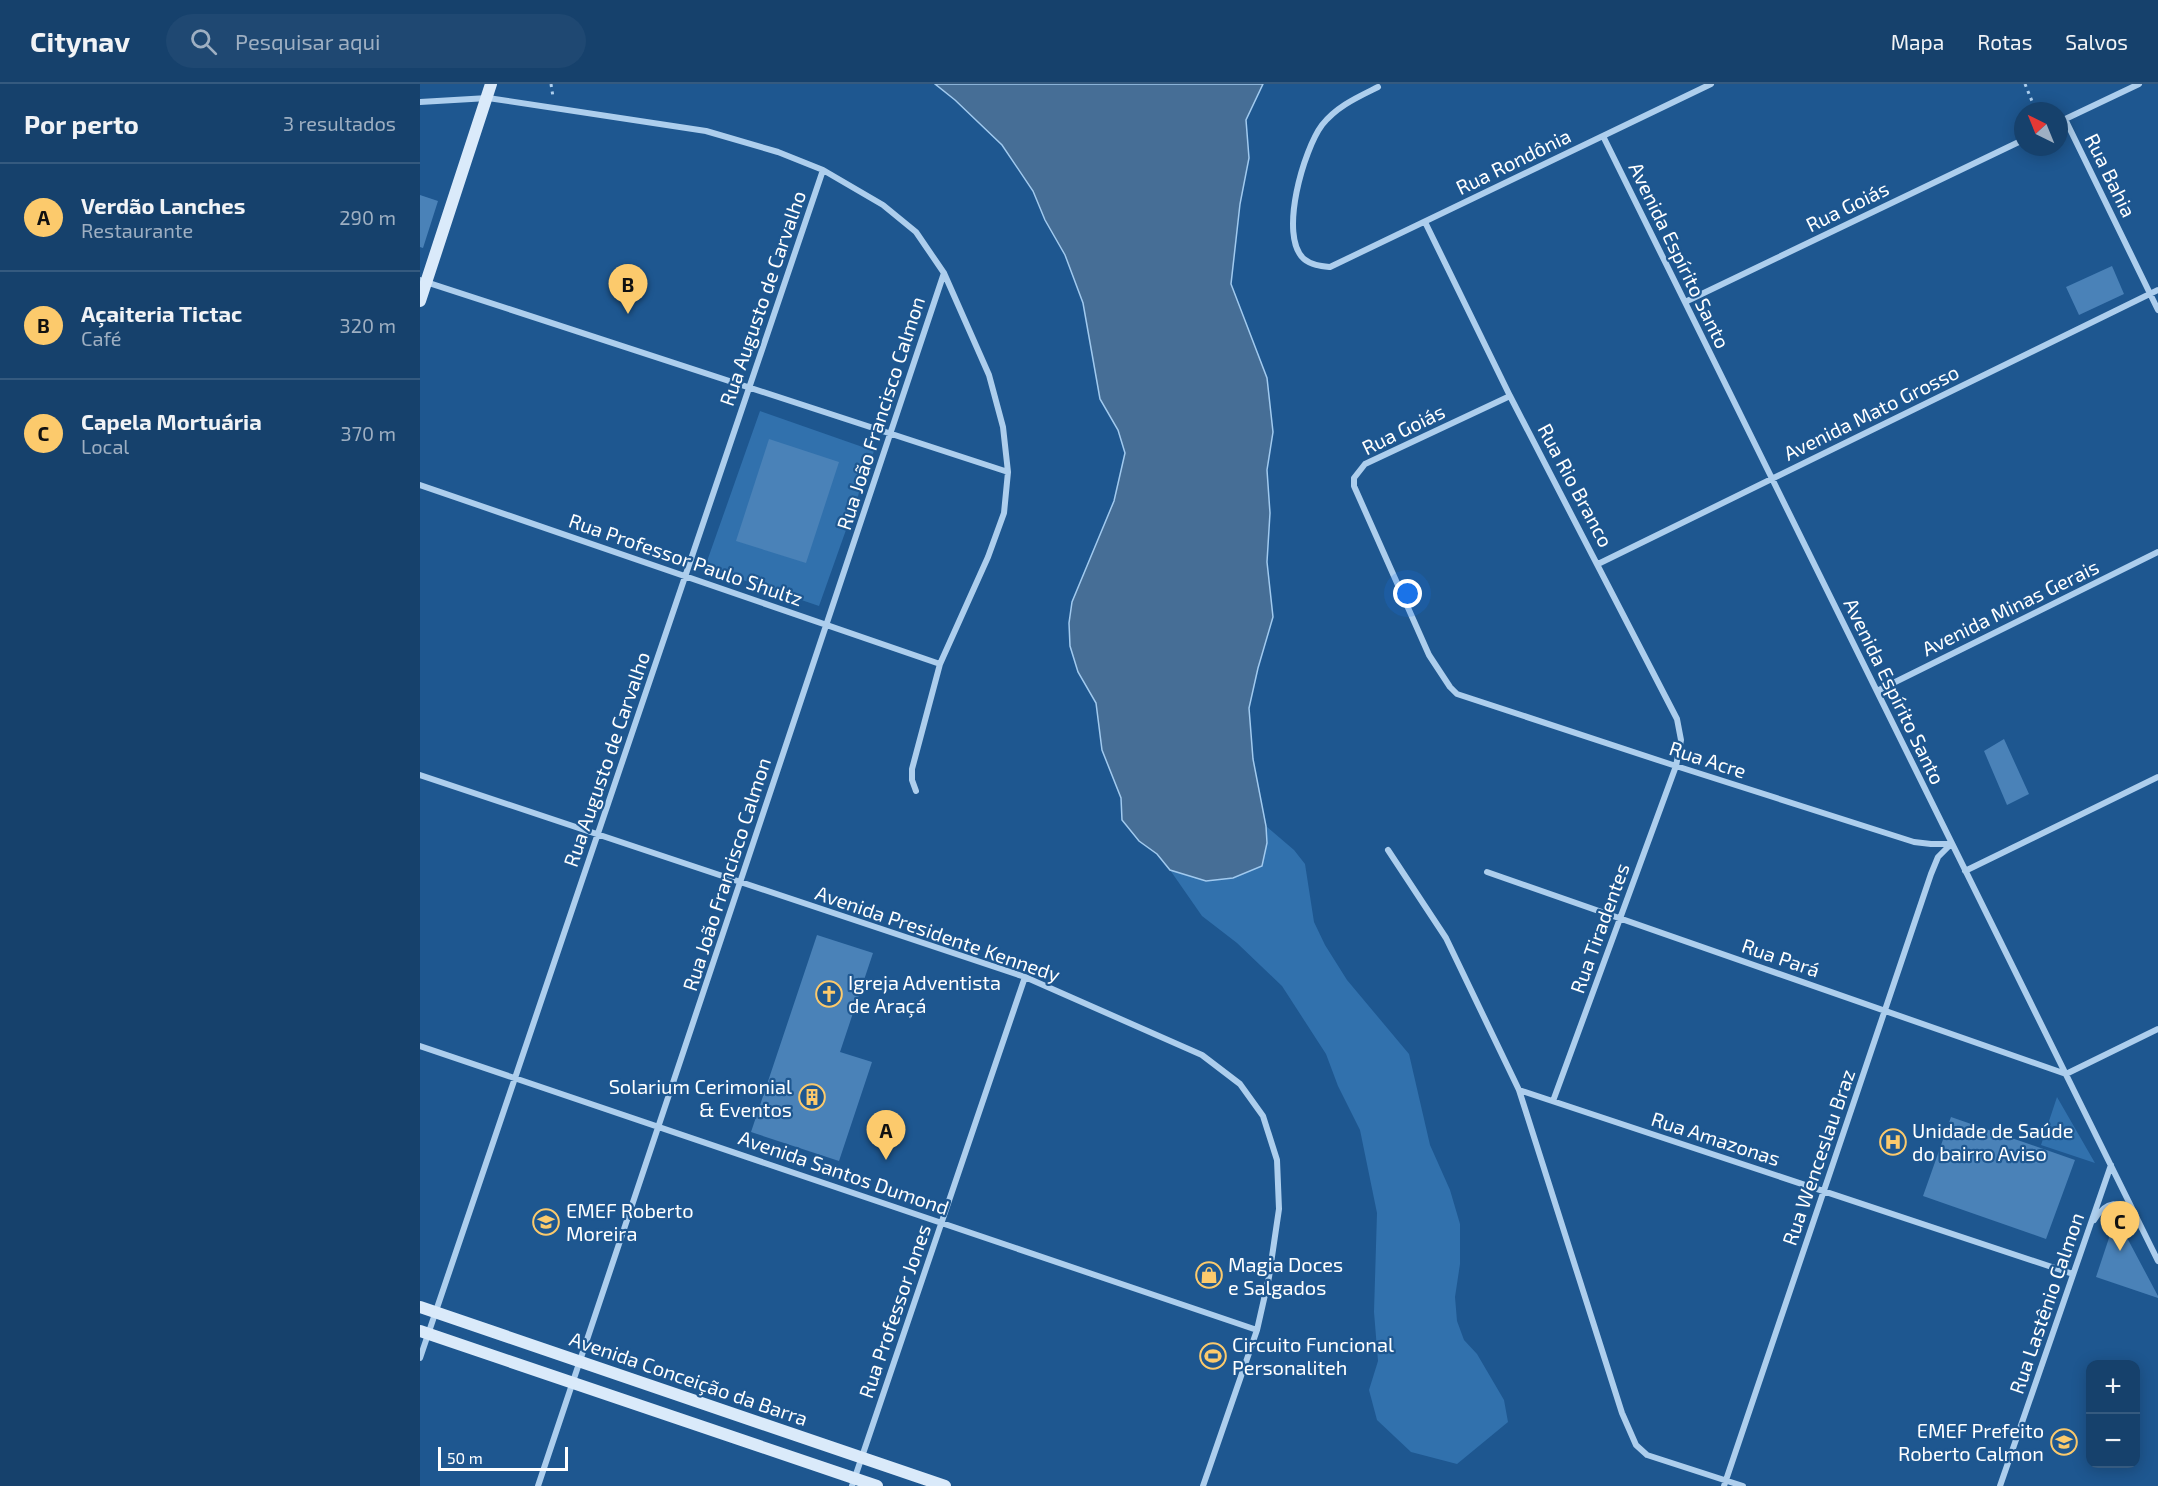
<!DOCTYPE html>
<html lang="pt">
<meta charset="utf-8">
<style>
body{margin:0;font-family:"Exo 2",sans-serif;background:#1f4872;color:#f1f3f6}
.controls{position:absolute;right:18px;bottom:18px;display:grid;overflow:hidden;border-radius:12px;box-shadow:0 3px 15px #0003}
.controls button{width:54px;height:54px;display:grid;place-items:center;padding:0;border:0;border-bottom:2px solid #355a7f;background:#16416c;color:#f1f3f6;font:30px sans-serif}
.compass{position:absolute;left:1594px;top:18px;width:54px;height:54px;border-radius:50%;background:#16416c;box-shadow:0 3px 15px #0003;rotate:317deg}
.scale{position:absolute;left:18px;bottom:15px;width:130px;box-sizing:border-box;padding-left:6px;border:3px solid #fff;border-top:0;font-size:16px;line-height:21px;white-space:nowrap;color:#fff;-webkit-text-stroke:4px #1e5790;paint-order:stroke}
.you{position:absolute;left:988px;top:510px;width:21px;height:21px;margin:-15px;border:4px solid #fff;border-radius:50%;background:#1a73e8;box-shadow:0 0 0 9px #1a73e833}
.badge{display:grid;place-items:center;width:39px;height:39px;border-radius:50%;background:#fcca6c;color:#111;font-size:20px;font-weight:700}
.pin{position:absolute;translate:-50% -50px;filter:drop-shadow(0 2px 3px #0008)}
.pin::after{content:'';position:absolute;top:32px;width:21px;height:18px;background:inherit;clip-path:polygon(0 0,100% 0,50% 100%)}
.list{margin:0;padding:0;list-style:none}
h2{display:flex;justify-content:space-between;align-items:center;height:78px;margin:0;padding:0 24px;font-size:26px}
h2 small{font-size:20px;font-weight:400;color:#9eafc2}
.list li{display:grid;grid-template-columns:39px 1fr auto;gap:18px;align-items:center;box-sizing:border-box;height:108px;padding:0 24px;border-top:2px solid #355a7f}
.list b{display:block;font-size:22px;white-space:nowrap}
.list p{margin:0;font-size:20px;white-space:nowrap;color:#9eafc2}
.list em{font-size:20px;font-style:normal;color:#9eafc2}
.icon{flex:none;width:33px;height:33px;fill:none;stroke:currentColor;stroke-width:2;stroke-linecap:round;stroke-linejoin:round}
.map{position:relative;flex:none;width:1738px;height:1402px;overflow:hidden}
header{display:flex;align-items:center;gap:36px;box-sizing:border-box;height:84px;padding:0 30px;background:#16416c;border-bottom:2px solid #355a7f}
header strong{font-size:28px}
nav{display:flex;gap:33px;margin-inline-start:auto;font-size:21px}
.search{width:420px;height:54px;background:#1f4872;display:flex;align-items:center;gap:15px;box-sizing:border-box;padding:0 21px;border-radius:33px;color:#9eafc2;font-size:22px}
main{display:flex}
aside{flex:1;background:#16416c}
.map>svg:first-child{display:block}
.green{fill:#3171ad}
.water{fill:#466e96;stroke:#a1caef;stroke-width:1.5}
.building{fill:#4a82b8}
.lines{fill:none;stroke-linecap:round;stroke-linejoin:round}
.path{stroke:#adceed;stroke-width:3;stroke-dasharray:3 4.5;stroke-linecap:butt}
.street{stroke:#adceed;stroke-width:6}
.secondary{stroke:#daeafa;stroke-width:12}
.labels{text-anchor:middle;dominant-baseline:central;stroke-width:4.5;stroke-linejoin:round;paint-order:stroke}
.street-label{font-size:20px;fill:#fff;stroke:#1e5790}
.poi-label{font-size:20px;fill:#fff;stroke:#1e5790;text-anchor:start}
</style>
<header>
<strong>Citynav</strong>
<div class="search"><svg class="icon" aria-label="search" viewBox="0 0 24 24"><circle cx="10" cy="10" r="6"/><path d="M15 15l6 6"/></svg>Pesquisar aqui</div>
<nav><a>Mapa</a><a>Rotas</a><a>Salvos</a></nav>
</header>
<main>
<aside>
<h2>Por perto<small>3 resultados</small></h2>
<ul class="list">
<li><span class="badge">A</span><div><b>Verdão Lanches</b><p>Restaurante</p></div><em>290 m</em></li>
<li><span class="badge">B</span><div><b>Açaiteria Tictac</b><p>Café</p></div><em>320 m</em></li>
<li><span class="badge">C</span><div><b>Capela Mortuária</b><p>Local</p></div><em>370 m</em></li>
</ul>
</aside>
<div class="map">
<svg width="1738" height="1402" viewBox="0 0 1738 1402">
<rect width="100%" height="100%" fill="#1e5790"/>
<path class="green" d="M340,327l114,40 -55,155 -114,-39z
M846,742l28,24 11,14 9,58 11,23 22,35 62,74 21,91 20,45 10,34v40l-5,33 2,24 7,19 13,14 27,46 4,22 -51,42 -46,-12 -34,-32 -8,-30 9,-29 -4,-49 3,-99 -17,-83 -22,-44 -12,-32 -44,-68 -45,-43 -35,-27 -32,-46 36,11 61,-38z
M1637,1013l38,66 -54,-18z"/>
<path class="water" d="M515,0h328l-17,36 3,38 -9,46 -9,80 36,94 6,54 -6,38 3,43 -3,49 6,55 -15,51 -9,40 4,51 13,67 1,17 -5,23 -29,12 -27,3 -36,-11 -13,-16 -18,-13 -17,-21 -1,-22 -19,-48 -6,-47 -18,-31 -8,-26 -1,-23 3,-21 42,-101 11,-48 -7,-23 -18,-31 -17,-96 -18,-48 -20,-35 -12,-29 -31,-46 -47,-45z"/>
<path class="building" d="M0,111l18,6 -15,47 -3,-1z
M1692,182l12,28 -45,21 -13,-28z
M349,355l70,23 -33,101 -70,-22z
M1584,655l25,55 -22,11 -23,-54z
M397,851l56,18 -33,99 32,10 -33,99 -88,-29z
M1531,1033l124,43 -29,79 -123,-43z
M1696,1133l42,79v2l-62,-21z"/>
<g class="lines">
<path class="path" d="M131,0l2,13
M1605,0l11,27"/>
<path class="street" d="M958,3c-20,10 -41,19 -56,38 -18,24 -44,111 -18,134 7,6 17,7 26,8l381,-183
M0,18l68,-4 218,33 72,21 45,18 60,35 33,27 28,41 45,102 14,52 5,45 -4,41 -16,44 -48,107 -28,105v11l4,11
M1645,35l93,191
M1639,38l80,-38
M1183,52l555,1125
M1005,138l85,174 167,323 4,21 -5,26 -123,335
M0,196l588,192
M1265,218l338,-162
M1090,312l-145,68 -11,14v8l75,169 21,32 7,7 219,72 238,76 17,2h21
M0,401l520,179
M1178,480l560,-274
M1457,607l281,-139
M0,691l605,202 177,78 38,29 23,32 14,44 2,49 -10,68 -12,53 -54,156
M968,766l58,88 73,152 103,323 14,32 11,10 96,31
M1545,787l193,-94
M1067,788l579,202 92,-45
M0,962l837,284
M1099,1006l554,184
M1674,1136c13,-20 23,-20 40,-5
M0,1274l403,-1188
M118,1402l406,-1213
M432,1402l173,-509
M1304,1402l207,-612 7,-17 13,-13
M1580,1402l111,-321"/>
<path class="secondary" d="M0,217l71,-217
M0,1223l525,179
M0,1247l457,155"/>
</g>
<defs>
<g id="church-ring" transform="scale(1.35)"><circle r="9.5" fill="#1e5790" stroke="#fcca6c" stroke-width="1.5"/><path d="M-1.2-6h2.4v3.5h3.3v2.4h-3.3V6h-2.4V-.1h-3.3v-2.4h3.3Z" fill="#fcca6c"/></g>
<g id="building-ring" transform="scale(1.35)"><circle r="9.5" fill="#1e5790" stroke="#fcca6c" stroke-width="1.5"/><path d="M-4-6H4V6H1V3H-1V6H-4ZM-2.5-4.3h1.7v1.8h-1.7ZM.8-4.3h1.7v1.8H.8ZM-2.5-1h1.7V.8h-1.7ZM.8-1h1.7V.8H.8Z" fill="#fcca6c"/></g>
<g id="hospital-ring" transform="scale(1.35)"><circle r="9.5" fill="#1e5790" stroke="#fcca6c" stroke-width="1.5"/><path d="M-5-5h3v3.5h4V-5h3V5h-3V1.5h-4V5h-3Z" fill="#fcca6c"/></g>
<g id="school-ring" transform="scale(1.35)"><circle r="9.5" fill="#1e5790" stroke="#fcca6c" stroke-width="1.5"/><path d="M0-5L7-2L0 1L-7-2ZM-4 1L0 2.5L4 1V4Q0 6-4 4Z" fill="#fcca6c"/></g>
<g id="shop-ring" transform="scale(1.35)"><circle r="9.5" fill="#1e5790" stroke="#fcca6c" stroke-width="1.5"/><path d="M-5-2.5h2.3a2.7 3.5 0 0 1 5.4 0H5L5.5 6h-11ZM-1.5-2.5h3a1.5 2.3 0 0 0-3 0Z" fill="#fcca6c"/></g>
<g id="stadium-ring" transform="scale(1.35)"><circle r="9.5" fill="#1e5790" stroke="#fcca6c" stroke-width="1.5"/><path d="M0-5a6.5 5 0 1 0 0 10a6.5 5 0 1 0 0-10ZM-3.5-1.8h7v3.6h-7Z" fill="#fcca6c"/></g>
</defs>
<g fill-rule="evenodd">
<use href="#church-ring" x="409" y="910"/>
<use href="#building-ring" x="392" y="1013"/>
<use href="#hospital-ring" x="1473" y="1058"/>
<use href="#school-ring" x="126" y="1138"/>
<use href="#shop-ring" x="789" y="1191"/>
<use href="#stadium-ring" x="793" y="1272"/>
<use href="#school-ring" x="1644" y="1358"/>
</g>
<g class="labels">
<g class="street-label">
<text transform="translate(1093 77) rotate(-26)">Rua Rondônia</text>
<text transform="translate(1691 91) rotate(64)">Rua Bahia</text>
<text transform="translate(1427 122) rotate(-26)">Rua Goiás</text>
<text transform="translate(1260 171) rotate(64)">Avenida Espírito Santo</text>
<text transform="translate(342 214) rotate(-71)">Rua Augusto de Carvalho</text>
<text transform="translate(1451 328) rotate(-26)">Avenida Mato Grosso</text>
<text transform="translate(460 329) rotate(-72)">Rua João Francisco Calmon</text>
<text transform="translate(983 345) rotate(-26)">Rua Goiás</text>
<text transform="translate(1156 401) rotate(62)">Rua Rio Branco</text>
<text transform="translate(266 475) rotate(19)">Rua Professor Paulo Shultz</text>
<text transform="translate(1590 523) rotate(-26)">Avenida Minas Gerais</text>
<text transform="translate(1475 607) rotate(64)">Avenida Espírito Santo</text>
<text transform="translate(186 675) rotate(-71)">Rua Augusto de Carvalho</text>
<text transform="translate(1288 675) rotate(18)">Rua Acre</text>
<text transform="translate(306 790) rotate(-72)">Rua João Francisco Calmon</text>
<text transform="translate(1179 844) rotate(-70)">Rua Tiradentes</text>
<text transform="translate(518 849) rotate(19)">Avenida Presidente Kennedy</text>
<text transform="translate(1361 873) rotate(19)">Rua Pará</text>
<text transform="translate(1296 1054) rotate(18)">Rua Amazonas</text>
<text transform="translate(1398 1073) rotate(-71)">Rua Wenceslau Braz</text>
<text transform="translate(424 1088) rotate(19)">Avenida Santos Dumond</text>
<text transform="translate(1626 1219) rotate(-71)">Rua Lastênio Calmon</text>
<text transform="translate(474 1227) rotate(-71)">Rua Professor Jones</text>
<text transform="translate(269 1294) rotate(19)">Avenida Conceição da Barra</text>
</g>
<g class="poi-label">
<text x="428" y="898">Igreja Adventista<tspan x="428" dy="23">de Araçá</tspan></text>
<text x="372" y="1002" text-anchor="end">Solarium Cerimonial<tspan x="372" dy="23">&amp; Eventos</tspan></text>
<text x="1492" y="1046">Unidade de Saúde<tspan x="1492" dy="23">do bairro Aviso</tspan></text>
<text x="146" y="1126">EMEF Roberto<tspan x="146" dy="23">Moreira</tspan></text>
<text x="808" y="1180">Magia Doces<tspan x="808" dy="23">e Salgados</tspan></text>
<text x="812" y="1260">Circuito Funcional<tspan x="812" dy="23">Personaliteh</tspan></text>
<text x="1624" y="1346" text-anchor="end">EMEF Prefeito<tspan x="1624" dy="23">Roberto Calmon</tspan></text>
</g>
</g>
</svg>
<div class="controls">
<button>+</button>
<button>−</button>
</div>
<svg class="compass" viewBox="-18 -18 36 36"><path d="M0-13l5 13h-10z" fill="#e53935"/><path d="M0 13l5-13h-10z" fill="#9eafc2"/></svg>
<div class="scale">50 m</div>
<div class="you"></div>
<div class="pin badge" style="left:466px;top:1076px">A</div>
<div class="pin badge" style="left:208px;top:230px">B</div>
<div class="pin badge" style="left:1700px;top:1167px">C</div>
</div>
</main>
